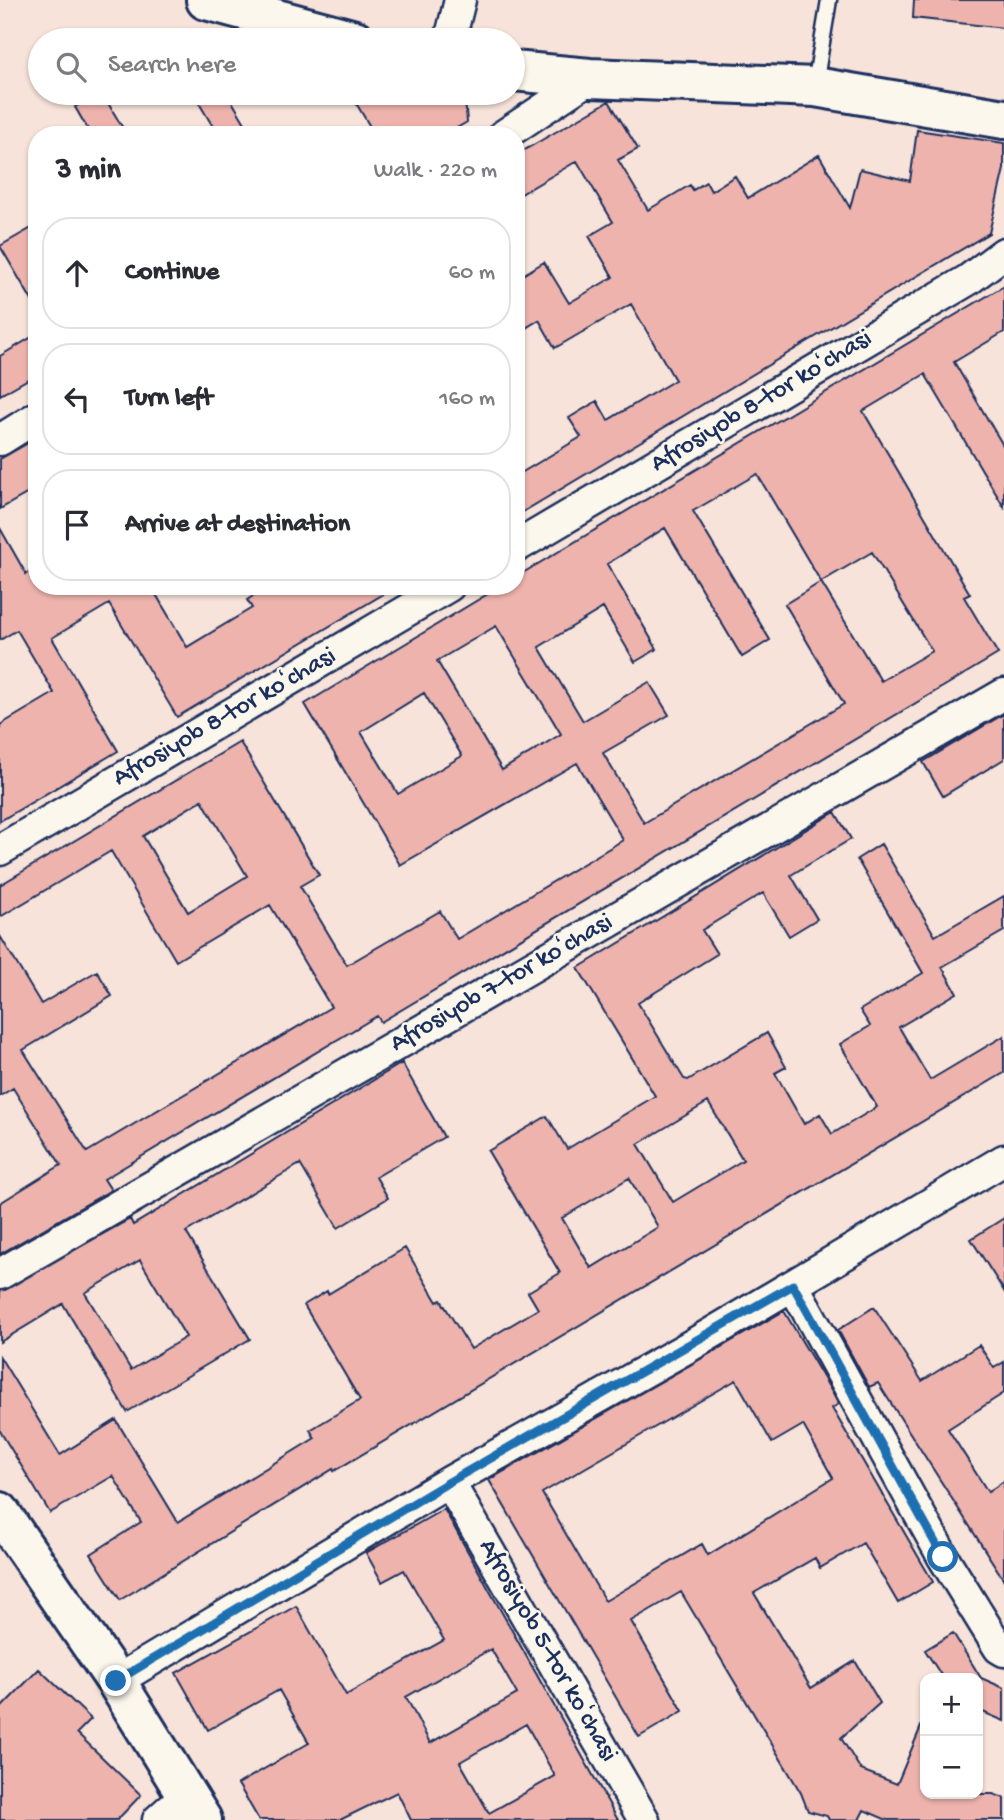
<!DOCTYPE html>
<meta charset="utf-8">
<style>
body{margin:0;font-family:"Gochi Hand",sans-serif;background:#f2f2f3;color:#2b2b33}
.controls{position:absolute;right:21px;bottom:21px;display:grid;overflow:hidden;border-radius:14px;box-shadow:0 2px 5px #0004}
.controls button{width:63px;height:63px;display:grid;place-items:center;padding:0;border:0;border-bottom:2px solid #e1e1e2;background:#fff;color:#2b2b33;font:35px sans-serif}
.stop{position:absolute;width:21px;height:21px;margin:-16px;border:5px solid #1f6fb2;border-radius:50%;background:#fff}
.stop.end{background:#1f6fb2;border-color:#fff;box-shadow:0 2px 7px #0008}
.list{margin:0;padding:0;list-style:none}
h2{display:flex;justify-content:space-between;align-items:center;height:91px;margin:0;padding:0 28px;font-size:30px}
h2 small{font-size:23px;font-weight:400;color:#7c7c81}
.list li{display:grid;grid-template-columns:46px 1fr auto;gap:21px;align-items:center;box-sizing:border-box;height:112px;margin:0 14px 14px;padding:0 14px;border:2px solid #e1e1e2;border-radius:28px}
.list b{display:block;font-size:26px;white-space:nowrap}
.list em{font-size:23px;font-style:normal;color:#7c7c81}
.icon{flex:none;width:38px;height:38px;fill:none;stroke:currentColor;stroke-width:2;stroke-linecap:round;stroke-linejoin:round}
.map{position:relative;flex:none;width:1004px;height:1820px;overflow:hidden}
.search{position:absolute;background:#fff;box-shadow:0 2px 5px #0004;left:28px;top:28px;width:497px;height:77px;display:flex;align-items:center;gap:18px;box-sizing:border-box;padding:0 24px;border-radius:38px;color:#7c7c81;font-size:26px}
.panel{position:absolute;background:#fff;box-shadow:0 2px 5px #0004;left:28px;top:126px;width:497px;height:469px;border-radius:28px}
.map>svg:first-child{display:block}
.building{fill:#eeb3ad;stroke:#1b2f5e;stroke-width:2;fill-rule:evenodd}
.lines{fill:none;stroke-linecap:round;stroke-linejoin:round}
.lane-casing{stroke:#1b2f5e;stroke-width:19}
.street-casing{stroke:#1b2f5e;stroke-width:35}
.secondary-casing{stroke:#1b2f5e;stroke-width:44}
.lane{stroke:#fbf7ec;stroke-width:14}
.street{stroke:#fbf7ec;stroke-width:30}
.secondary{stroke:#fbf7ec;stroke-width:38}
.route{stroke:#1f6fb2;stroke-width:9}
.labels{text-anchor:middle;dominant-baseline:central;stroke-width:5;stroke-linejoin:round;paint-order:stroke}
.street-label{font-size:26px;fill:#1b2f5e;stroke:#fbf7ec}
</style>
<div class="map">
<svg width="1004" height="1820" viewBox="0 0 1004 1820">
<rect width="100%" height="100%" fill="#f7e3d9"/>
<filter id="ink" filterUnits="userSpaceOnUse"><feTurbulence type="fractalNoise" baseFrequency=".0143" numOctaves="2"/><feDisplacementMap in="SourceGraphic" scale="14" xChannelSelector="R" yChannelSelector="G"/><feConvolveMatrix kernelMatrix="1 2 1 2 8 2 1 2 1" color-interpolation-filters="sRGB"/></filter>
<g filter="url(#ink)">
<path class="building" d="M914,0h90v28l-91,-10z
M99,93h3l25,42h-36l-16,-28z
M193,93h34l25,42h-34z
M350,93h53l62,7 2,22 -22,13h-70z
M609,101l29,48 -20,11 30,50 42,-25 3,5 13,-8 5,9 24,-15 13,22 71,-43 31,53 10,-39 50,12 7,-51 87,13v26l-15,64 -473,283v-40l65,-39 -12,-19 28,-17 11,19 67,-40 -44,-76 -76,44 -16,-28 -23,14v-55l28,-17 25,41 44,-26 -24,-41 24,-14 -36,-61 -61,36v-42z
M37,225v84l-37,-63z
M1004,286v46l-50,30 50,85v60l-79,-133 -62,37 107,183 -6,3 34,57 -617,368 -4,-6 -273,163 7,11 -111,64v-51l61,-38 -48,-77 -13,8v-160l41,68 56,-33 15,25 -89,54 64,102 244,-145 -61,-102 -94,56 -65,-110 -111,66v-32l240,-143 79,133 -19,11 47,79 93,-54 17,28 166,-99 -46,-77 -177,102 -95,-161 196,-118h15v-9zM757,474l64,108 -36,22 59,100 -200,119 -41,-70 66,-38 -20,-33 -66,39 -44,-74 64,-39 32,54 22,-13 -50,-85 58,-36 77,129 28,-17 -77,-129zM872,552l60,99 -51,30 -60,-99zM496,626l65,108 -59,36 -65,-109zM424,693l38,63 -64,38 -37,-62zM202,800l45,76 -59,36 -45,-76z
M37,334v40l-37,21v-39z
M37,438v50l-37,21v-50z
M0,528l26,46 11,-7v19h114l36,61 65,-39 -5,-8 22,-14h128l-220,131 -68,-113 -57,34 66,113 -118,70v-96l54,-32 -37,-63 -17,10z
M1004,714v45l-61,37 -20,-34z
M835,812l16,27 -60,36 26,44 -28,17 -26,-43 -61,37 15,24 -79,49 46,76 4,1 79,-47 19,34 -11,6 29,51 16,-10 12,20 45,-27 -37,-63 30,-18 -10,-16 63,-37 -66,-114 24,-15 54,92 69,-40v35l-62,36 15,26 -58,34 31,53 74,-44v37l-670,398 -1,-2 -213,131 -29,-46 50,-32 -28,-46 -63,37 -50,-82v-74l60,98 56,-35 62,102 137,-84 -5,-8 50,-30 -56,-95 23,-14 1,3 77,-46 32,54 4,-2 30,49 67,-40 -10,-17 32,-19 -72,-122 59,-35 20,33 88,-53 -77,-128zM708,1102l35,58 -70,42 -35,-58zM629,1178l29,49 -67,41 -29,-50z
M402,1063l42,74 -68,40 12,21 -50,30 -38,-64 -114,68 64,107 -123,73 -64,-108 -63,38v-51l130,-72 3,6zM140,1260l46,77 -55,33 -46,-77z
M1004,1218v73l-33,-52z
M874,1307l48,74 57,-36 15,23 10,-6v31l-56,36 40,63 16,-11v99l-126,-197 -9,4 -31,-57z
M784,1311l55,93 -7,4 101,174 -35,21 -35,-60 -43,25 -5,-10 -61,35 57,95 44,-27 25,42 -39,35 20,32 36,14 28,-67v77h68l11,4v22h-117l-23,-10 -5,10h-30l-2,-4 -19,-5 -7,-18 -120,-201 -50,29 52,90 -44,26 -150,-257zM736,1380l36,63 31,-18 30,53 -125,77 -6,-11 -97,57 -63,-108z
M444,1509l174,311h-207l-14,-28 -57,28h-81l-21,-36 71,-41 -30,-53 -71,40 -32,-57 120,-67 50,89 98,-55 -40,-70 -22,12 -16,-29zM491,1649l26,45 -87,49 -24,-46zM526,1724l29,52 -66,37 -29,-51z
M953,1633l28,45 23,10v33l-26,-11v-32h-35l-18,-28z
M39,1669l52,50 -14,14 64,62 -24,25h-117v-111z"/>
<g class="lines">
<g class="lane-casing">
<path id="lane" d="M815,85l14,-85"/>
</g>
<g class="street-casing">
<path id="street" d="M450,40l10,-40
M504,135l86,-57
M0,440l37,-23
M516,547l452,-267 36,-27
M0,850l449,-264
M0,1274l1004,-580
M793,1285l150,272 56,91 5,3
M449,1482l195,338
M116,1681l333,-199 241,-136 314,-186
M158,1820l30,-27"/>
</g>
<g class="secondary-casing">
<path id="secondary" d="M206,0l149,40
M513,71l77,7 225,9 189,32
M0,1512l116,169 86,139"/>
</g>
<use href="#lane" class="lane"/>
<use href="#street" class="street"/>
<use href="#secondary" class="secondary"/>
</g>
</g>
<g class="lines" filter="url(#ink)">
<path class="route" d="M116,1681l333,-199 344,-197 150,272"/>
</g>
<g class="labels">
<g class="street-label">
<text transform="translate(762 402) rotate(-31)">Afrosiyob 8-tor koʻchasi</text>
<text transform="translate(225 718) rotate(-30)">Afrosiyob 8-tor koʻchasi</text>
<text transform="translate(502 984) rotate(-30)">Afrosiyob 7-tor koʻchasi</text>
<text transform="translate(547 1651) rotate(60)">Afrosiyob 5-tor koʻchasi</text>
</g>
</g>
</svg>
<div class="controls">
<button>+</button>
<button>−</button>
</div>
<div class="stop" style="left:943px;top:1557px"></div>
<div class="stop end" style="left:116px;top:1681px"></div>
<div class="search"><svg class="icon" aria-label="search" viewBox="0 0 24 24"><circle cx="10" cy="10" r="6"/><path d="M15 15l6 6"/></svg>Search here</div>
<section class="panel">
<h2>3 min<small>Walk · 220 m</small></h2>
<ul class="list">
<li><svg class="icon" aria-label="ahead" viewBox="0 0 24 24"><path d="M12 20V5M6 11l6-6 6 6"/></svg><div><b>Continue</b></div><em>60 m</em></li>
<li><svg class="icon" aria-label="left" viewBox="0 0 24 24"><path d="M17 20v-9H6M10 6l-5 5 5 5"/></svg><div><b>Turn left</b></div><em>160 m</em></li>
<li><svg class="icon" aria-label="arrive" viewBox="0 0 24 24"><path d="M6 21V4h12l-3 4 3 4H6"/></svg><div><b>Arrive at destination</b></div></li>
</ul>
</section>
</div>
